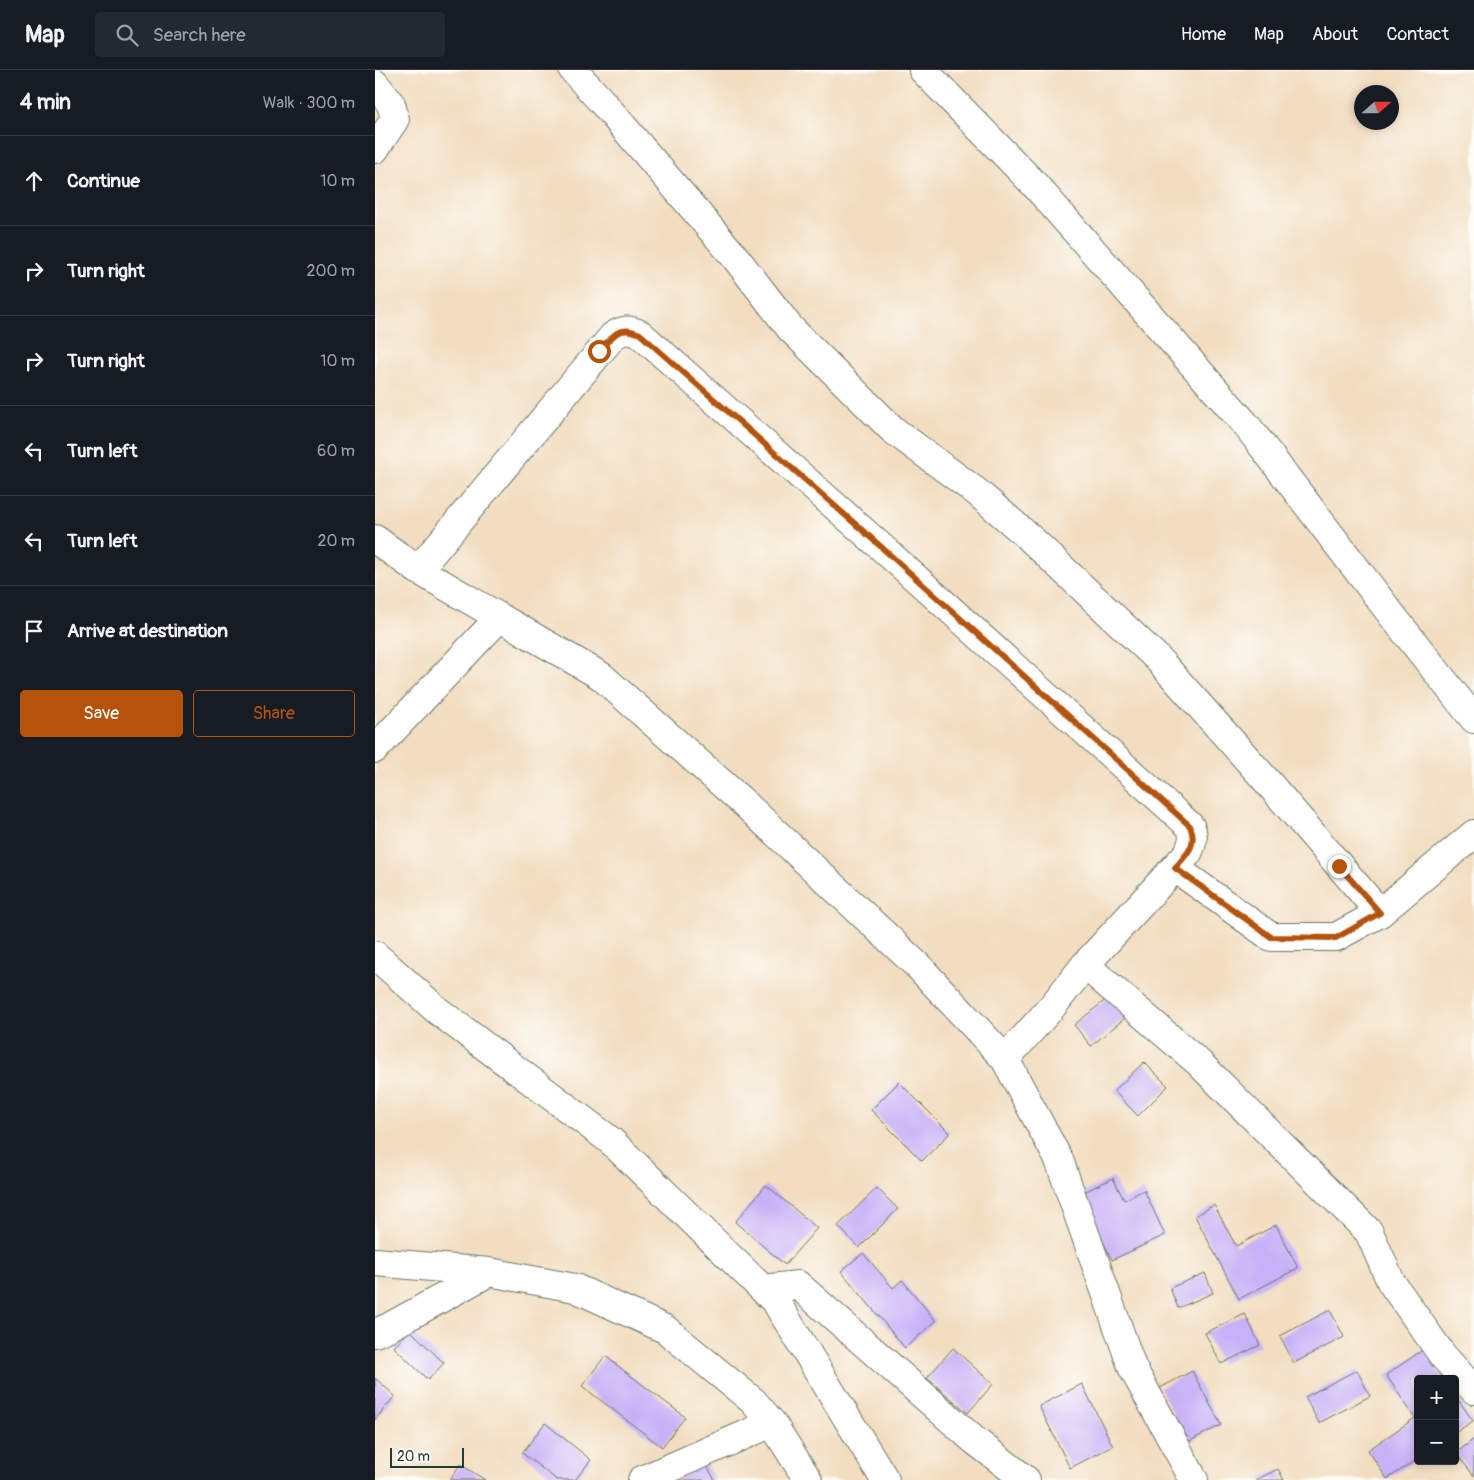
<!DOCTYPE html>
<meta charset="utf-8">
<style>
body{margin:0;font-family:Pangolin,sans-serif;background:#242831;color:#f1f3f6}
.controls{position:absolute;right:15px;bottom:15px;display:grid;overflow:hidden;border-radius:5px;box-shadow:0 2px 8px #0003}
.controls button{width:45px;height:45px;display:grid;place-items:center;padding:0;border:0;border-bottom:1px solid #363941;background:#171b24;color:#f1f3f6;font:25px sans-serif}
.compass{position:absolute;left:979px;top:15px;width:45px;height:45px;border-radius:50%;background:#171b24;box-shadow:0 2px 8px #0003;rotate:69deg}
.scale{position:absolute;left:15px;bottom:12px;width:74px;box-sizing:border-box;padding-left:5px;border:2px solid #1f3d34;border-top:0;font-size:14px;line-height:18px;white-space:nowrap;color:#1f3d34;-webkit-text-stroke:4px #fdfcf7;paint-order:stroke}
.stop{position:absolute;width:15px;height:15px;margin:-11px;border:4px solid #b45309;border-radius:50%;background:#fff}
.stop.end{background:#b45309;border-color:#fff;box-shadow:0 1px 5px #0008}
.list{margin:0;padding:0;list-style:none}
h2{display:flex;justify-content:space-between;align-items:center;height:65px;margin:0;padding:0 20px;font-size:21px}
h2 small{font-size:16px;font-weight:400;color:#9ea1a6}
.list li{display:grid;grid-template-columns:32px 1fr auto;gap:15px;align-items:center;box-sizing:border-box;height:90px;padding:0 20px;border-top:1px solid #363941}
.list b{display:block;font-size:19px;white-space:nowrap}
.list em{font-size:16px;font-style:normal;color:#9ea1a6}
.actions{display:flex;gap:10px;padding:15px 20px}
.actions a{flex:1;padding:11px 0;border:1px solid #b45309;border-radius:5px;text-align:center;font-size:18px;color:#b45309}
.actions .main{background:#b45309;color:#fff}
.icon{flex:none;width:28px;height:28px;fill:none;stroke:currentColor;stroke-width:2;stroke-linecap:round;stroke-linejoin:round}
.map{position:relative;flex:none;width:1099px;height:1410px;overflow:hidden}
header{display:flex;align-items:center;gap:30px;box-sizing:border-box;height:70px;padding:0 25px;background:#171b24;border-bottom:1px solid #363941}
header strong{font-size:24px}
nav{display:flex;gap:28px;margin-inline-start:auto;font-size:18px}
.search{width:350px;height:45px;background:#242831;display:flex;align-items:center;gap:12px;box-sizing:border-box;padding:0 18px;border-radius:5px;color:#9ea1a6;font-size:19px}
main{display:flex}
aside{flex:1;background:#171b24}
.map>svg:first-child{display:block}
.building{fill:#c7b1f7}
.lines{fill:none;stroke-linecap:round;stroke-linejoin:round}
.minor-casing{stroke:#697565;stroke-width:30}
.minor{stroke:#fff;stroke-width:28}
.route{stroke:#b45309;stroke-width:6}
</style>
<header>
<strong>Map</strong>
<div class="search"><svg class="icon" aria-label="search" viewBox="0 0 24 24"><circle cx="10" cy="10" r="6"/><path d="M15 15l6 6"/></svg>Search here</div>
<nav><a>Home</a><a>Map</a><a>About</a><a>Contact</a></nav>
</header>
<main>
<aside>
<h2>4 min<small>Walk · 300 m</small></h2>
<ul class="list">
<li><svg class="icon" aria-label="ahead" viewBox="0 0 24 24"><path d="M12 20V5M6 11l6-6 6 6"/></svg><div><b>Continue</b></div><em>10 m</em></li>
<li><svg class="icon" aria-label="right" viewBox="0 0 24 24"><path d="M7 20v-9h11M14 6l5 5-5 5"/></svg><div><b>Turn right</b></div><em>200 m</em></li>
<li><svg class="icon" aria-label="right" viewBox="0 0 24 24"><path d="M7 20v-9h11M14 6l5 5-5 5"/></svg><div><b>Turn right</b></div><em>10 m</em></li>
<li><svg class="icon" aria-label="left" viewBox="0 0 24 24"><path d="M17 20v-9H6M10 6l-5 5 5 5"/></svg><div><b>Turn left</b></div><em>60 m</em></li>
<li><svg class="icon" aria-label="left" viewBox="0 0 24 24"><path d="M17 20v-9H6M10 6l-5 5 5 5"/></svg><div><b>Turn left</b></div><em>20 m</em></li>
<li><svg class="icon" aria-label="arrive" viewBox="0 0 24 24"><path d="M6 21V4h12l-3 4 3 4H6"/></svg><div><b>Arrive at destination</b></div></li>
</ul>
<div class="actions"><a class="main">Save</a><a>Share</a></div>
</aside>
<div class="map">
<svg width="1099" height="1410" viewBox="0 0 1099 1410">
<rect width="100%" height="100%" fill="#fdfcf7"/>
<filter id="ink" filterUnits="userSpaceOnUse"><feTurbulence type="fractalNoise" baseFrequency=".02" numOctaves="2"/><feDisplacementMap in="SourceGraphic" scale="10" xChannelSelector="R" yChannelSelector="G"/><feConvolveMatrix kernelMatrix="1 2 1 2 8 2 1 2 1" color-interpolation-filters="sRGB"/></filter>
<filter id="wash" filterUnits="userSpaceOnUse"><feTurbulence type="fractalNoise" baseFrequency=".0096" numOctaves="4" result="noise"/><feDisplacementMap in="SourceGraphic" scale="20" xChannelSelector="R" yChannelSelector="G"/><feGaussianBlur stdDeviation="1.12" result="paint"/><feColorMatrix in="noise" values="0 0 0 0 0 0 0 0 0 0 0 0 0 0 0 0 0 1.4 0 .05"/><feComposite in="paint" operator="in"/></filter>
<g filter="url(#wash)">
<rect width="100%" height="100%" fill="#f2ddc0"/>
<g id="blocks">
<path class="building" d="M733,928l17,20 -34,28 -17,-21z
M769,992l24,24 -30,30 -24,-25z
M524,1012l51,51 -28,28 -51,-51z
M738,1108l11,22 20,-10 21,45 -53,25 -32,-66z
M391,1115l51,43 -32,37 -50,-43z
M502,1118l21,21 -39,39 -21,-22z
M839,1135l22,41 40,-21 22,43 -59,31 -44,-83z
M488,1183l30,35 9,-8 34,41 -31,27 -64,-77z
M830,1203l8,20 -35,15 -8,-20z
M955,1240l14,27 -50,26 -14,-27z
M870,1244l15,31 -39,19 -16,-31z
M35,1260l34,33 -16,17 -34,-33z
M578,1278l40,36 -25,29 -41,-35z
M1049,1279l20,30h-26v80l-31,20 -19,-29 47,-32 -29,-43z
M230,1286l80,61 -23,30 -80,-61z
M982,1300l13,26 -51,27 -14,-26z
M817,1301l29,54 -33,17 -28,-54z
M0,1308l20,18 -20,24z
M707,1314l31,62 -43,22 -31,-62z
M1080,1325l18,26 -18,12z
M170,1353l46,37 -16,20h-18l-35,-27z
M1099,1369v37l-18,-23z
M330,1393l10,17h-38z
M85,1394l25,16h-35z
M903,1399l6,11h-28z"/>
</g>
</g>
<g filter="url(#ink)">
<use href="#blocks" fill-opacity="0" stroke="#697565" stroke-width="1"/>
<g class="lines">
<g class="minor-casing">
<path id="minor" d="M198,0l30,33 132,154 55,71 103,102 85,63 53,46 126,119 108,121 115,134 -44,24h-65l-96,-69
M548,0l112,115 212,241 144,188 83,105
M0,14l16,20 4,15 -20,30
M0,469l43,31 183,106 144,128 174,163 86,92 54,101 73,207 62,113
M43,500l195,-234c11,-7 16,-7 27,-2l239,211 311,281c5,11 3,16 -2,27l-103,112 -34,43 -46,51
M0,679l124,-131
M1005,843l94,-79
M0,885l63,56 173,130 165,161 109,178
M710,895l114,98 170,169 22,50 52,74 31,34
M0,1192l114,10 86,16 90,41 88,72 19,22 36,57
M388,1219l35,-4 176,155 52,40
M0,1263l14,-6 100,-55
M267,1410l130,-57"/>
</g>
<use href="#minor" class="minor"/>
</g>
</g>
<g class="lines" filter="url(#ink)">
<path class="route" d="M224,281c14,-15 20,-27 41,-17l239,211 311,281c8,19 -3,28 -15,42l96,69 65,1 44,-25 -41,-47"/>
</g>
</svg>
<div class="controls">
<button>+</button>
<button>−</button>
</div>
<svg class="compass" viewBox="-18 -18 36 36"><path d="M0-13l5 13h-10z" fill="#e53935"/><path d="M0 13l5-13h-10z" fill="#9ea1a6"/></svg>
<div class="scale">20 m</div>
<div class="stop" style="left:224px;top:281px"></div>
<div class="stop end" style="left:964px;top:796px"></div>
</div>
</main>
